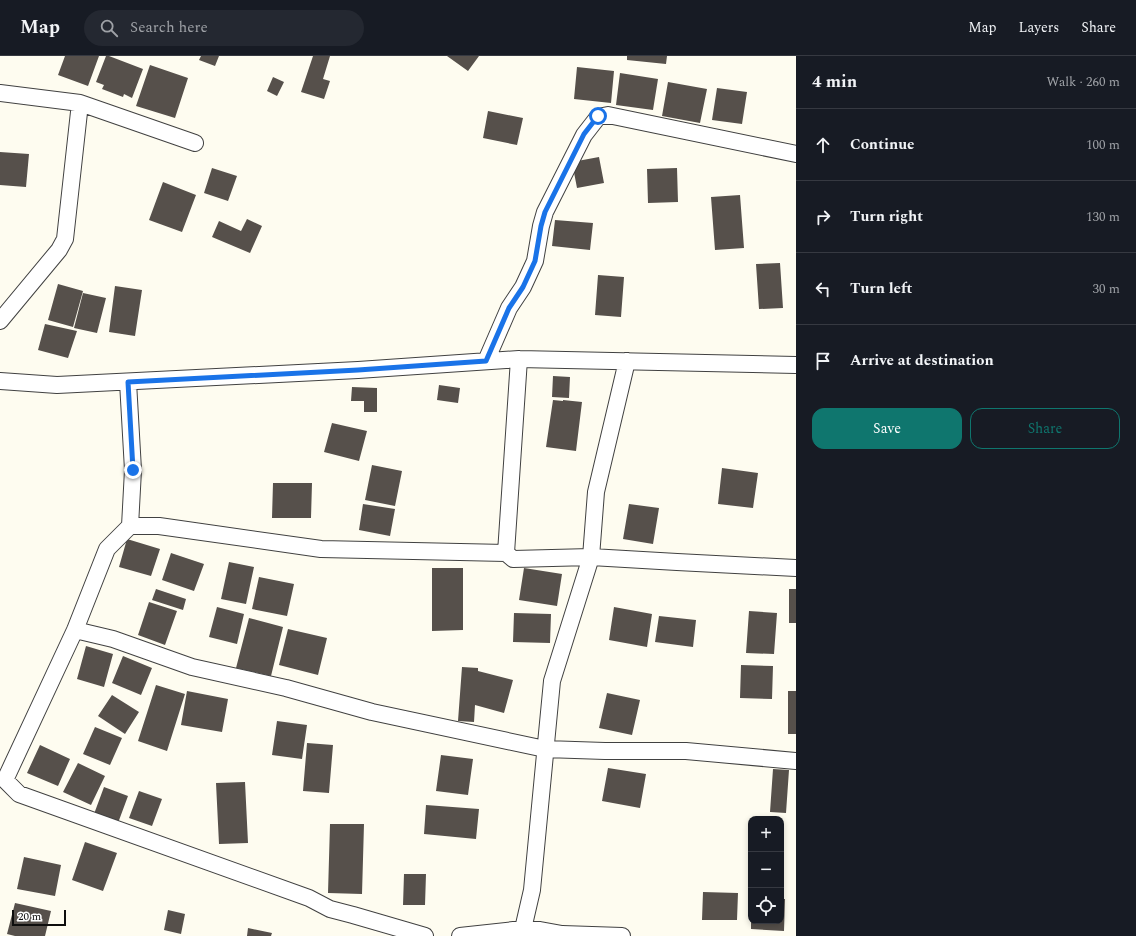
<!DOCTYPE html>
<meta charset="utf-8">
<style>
body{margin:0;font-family:Spectral,serif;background:#242831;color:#f1f3f6}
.controls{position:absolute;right:12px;bottom:12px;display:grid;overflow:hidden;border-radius:8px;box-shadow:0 2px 6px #0003}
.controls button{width:36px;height:36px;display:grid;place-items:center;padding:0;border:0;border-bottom:1px solid #363941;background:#171b24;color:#f1f3f6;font:20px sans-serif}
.scale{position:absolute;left:12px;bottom:10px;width:54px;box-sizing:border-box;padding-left:4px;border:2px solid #0e0e0e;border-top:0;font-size:11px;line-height:14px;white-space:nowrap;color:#0e0e0e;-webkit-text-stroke:3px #fff;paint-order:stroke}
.stop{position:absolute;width:12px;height:12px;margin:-9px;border:3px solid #1a73e8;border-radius:50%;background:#fff}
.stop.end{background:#1a73e8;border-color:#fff;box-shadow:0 1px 4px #0008}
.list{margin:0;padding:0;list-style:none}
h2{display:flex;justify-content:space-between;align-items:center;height:52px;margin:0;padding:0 16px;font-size:17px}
h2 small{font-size:13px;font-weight:400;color:#9ea1a6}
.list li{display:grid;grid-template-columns:26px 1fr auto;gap:12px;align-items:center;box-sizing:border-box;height:72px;padding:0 16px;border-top:1px solid #363941}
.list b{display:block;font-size:15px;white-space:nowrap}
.list em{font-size:13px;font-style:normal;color:#9ea1a6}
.actions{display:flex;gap:8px;padding:12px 16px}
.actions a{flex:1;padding:9px 0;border:1px solid #0f766e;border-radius:12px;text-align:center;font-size:14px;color:#0f766e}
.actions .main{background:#0f766e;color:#fff}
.icon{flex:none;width:22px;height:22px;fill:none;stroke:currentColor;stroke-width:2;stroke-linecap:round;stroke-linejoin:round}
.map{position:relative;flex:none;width:796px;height:880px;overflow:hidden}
header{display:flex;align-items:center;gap:24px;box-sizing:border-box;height:56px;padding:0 20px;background:#171b24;border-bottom:1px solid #363941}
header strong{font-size:19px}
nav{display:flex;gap:22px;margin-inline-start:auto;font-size:14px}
.search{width:280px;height:36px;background:#242831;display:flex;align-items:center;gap:10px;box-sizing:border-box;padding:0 14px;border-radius:22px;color:#9ea1a6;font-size:15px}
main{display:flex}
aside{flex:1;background:#171b24}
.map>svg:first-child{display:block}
.building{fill:#56504b}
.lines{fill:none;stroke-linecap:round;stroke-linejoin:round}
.street-casing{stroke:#414141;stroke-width:18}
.street{stroke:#fff;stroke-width:16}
.route{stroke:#1a73e8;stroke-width:5}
</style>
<header>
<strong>Map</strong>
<div class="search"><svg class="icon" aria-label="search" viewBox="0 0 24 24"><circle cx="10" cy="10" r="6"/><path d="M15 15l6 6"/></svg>Search here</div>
<nav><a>Map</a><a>Layers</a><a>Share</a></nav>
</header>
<main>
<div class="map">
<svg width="796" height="880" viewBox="0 0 796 880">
<rect width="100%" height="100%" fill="#fefcf0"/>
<path class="building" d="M65,0h34l-11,30 -30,-11z
M106,0h3l34,13 -11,29 -8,-4 -1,3 -21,-8 2,-4 -8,-3z
M201,0h18l-4,10 -16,-6z
M313,0h17l-7,23 7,2 -6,18 -23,-7z
M447,0h32l-11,15z
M627,0h40l-1,8 -39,-4z
M150,9l38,13 -13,40 -39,-12z
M577,11l37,4 -3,32 -37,-4z
M620,17l38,6 -5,31 -37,-5z
M273,21l11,5 -7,14 -10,-5z
M668,26l39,7 -7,34 -38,-7z
M717,32l30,4 -5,32 -30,-4z
M488,55l35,7 -6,27 -34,-7z
M0,96l29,2 -3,33 -26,-2z
M599,101l5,26 -27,5 -5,-26z
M212,112l25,8 -9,25 -24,-8z
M677,112l1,34 -30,1 -1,-34z
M163,126l33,13 -14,37 -33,-12z
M740,139l4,53 -29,2 -4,-53z
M247,163l15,7 -12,27 -38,-16 7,-16 22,10z
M555,164l38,3 -3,27 -38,-4z
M780,207l3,45 -24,1 -3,-45z
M598,219l26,2 -3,40 -26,-2z
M58,228l25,7 -10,36 -25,-7z
M115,230l27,4 -7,46 -26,-4z
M83,237l23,5 -9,35 -23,-5z
M45,268l32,7 -9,27 -30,-8z
M553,320l17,1 -1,21 -17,-1z
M439,329l21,3 -2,15 -21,-3z
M352,331l25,1v24h-13v-11h-13z
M553,344l10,1v-1l19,2 -6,49 -30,-4z
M332,367l35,8 -8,30 -35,-9z
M372,409l30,6 -7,35 -30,-6z
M722,412l36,5 -5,35 -35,-4z
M273,427h39l-1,35h-39z
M363,448l32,5 -5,27 -31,-6z
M629,448l30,4 -6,36 -30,-5z
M127,483l33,10 -9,27 -32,-9z
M171,497l33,11 -10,27 -32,-11z
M229,506l25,5 -8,37 -25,-5z
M432,512h31v62l-31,1z
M524,512l38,6 -5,32 -38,-6z
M259,521l35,7 -7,32 -35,-7z
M156,533l30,10 -3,11 -31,-10z
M789,533h7v34h-7z
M149,546l28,9 -12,34 -27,-10z
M217,551l27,7 -7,30 -28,-7z
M614,551l38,7 -5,33 -38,-7z
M749,555l28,2 -3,41 -28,-1z
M514,557l37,1 -1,29 -37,-1z
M659,560l37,4 -3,27 -38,-5z
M249,562l34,9 -12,49 -35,-8z
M288,573l39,9 -9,37 -39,-10z
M86,590l27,8 -9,33 -27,-8z
M123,600l29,12 -11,27 -29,-12z
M741,609l32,1 -1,33 -32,-1z
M462,611l16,1v3l35,9 -9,33 -29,-8 -1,17 -16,-1z
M156,629l29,9 -18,57 -29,-10z
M187,635l41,8 -6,33 -41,-7z
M788,635h8v43h-8z
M607,637l33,7 -8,35 -33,-7z
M112,639l27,17 -14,22 -27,-18z
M277,665l30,4 -5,34 -30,-4z
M95,671l27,11 -12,27 -27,-11z
M307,687l26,2 -4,48 -26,-2z
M40,689l30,14 -12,27 -31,-13z
M441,699l32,4 -5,36 -32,-4z
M78,707l27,13 -14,29 -28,-13z
M608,712l38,6 -6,34 -38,-7z
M773,713l16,1 -3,43 -16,-1z
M245,726l3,61 -29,1 -3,-61z
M104,731l24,9 -10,27 -24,-9z
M139,735l23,8 -10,27 -23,-8z
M426,749l53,4 -3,30 -52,-5z
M330,768h34l-2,70 -34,-1z
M85,786l32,11 -14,38 -31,-11z
M24,801l37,8 -6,31 -38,-7z
M404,818h22l-1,31h-22z
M703,836l35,1 -1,27h-35z
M781,843h4l-1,32 -33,-2v-8h30z
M15,847l36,8 -6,25h-30l-8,-2z
M168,854l17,4 -4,20 -17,-4z
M248,872l24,5 -1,3h-24z"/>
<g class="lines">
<g class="street-casing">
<path id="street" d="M0,37l80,10 115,40
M0,265l59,-71 6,-11 15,-136
M519,303l-13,194 7,6 78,-2 86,5 119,6
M486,305l23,-53 14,-21 12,-26 6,-35 4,-14 39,-77 14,-18 10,-2 188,39
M0,325l57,4 301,-15 161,-11 277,6
M128,326l5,88 -3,56 -23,23 -32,81 -70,150 14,14 290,104 21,11 23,6 72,21
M130,470h29l162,23 185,4
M75,574l38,9 79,28 94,21 86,24 173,37 60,2h81l110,10
M523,873l9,-39 20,-209 39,-124 5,-65 31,-131
M460,880l63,-7 17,1 22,4 60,2"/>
</g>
<use href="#street" class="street"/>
</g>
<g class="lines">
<path class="route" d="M133,414l-5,-88 230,-12 128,-9 23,-53 14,-21 12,-26 6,-35 4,-14 39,-78 14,-18"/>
</g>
</svg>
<div class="controls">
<button>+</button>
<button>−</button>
<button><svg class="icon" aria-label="locate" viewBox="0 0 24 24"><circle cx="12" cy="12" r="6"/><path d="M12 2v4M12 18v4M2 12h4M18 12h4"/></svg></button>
</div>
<div class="scale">20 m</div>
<div class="stop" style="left:598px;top:60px"></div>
<div class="stop end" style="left:133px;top:414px"></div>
</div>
<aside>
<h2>4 min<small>Walk · 260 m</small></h2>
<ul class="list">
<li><svg class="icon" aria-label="ahead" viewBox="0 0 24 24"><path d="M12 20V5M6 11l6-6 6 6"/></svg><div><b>Continue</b></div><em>100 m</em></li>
<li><svg class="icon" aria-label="right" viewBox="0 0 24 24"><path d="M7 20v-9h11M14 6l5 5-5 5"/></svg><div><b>Turn right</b></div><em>130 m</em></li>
<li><svg class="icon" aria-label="left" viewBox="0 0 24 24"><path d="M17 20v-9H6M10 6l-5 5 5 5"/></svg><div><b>Turn left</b></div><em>30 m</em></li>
<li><svg class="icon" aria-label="arrive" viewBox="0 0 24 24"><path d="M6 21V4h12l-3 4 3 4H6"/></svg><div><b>Arrive at destination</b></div></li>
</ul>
<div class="actions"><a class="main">Save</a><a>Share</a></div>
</aside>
</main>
